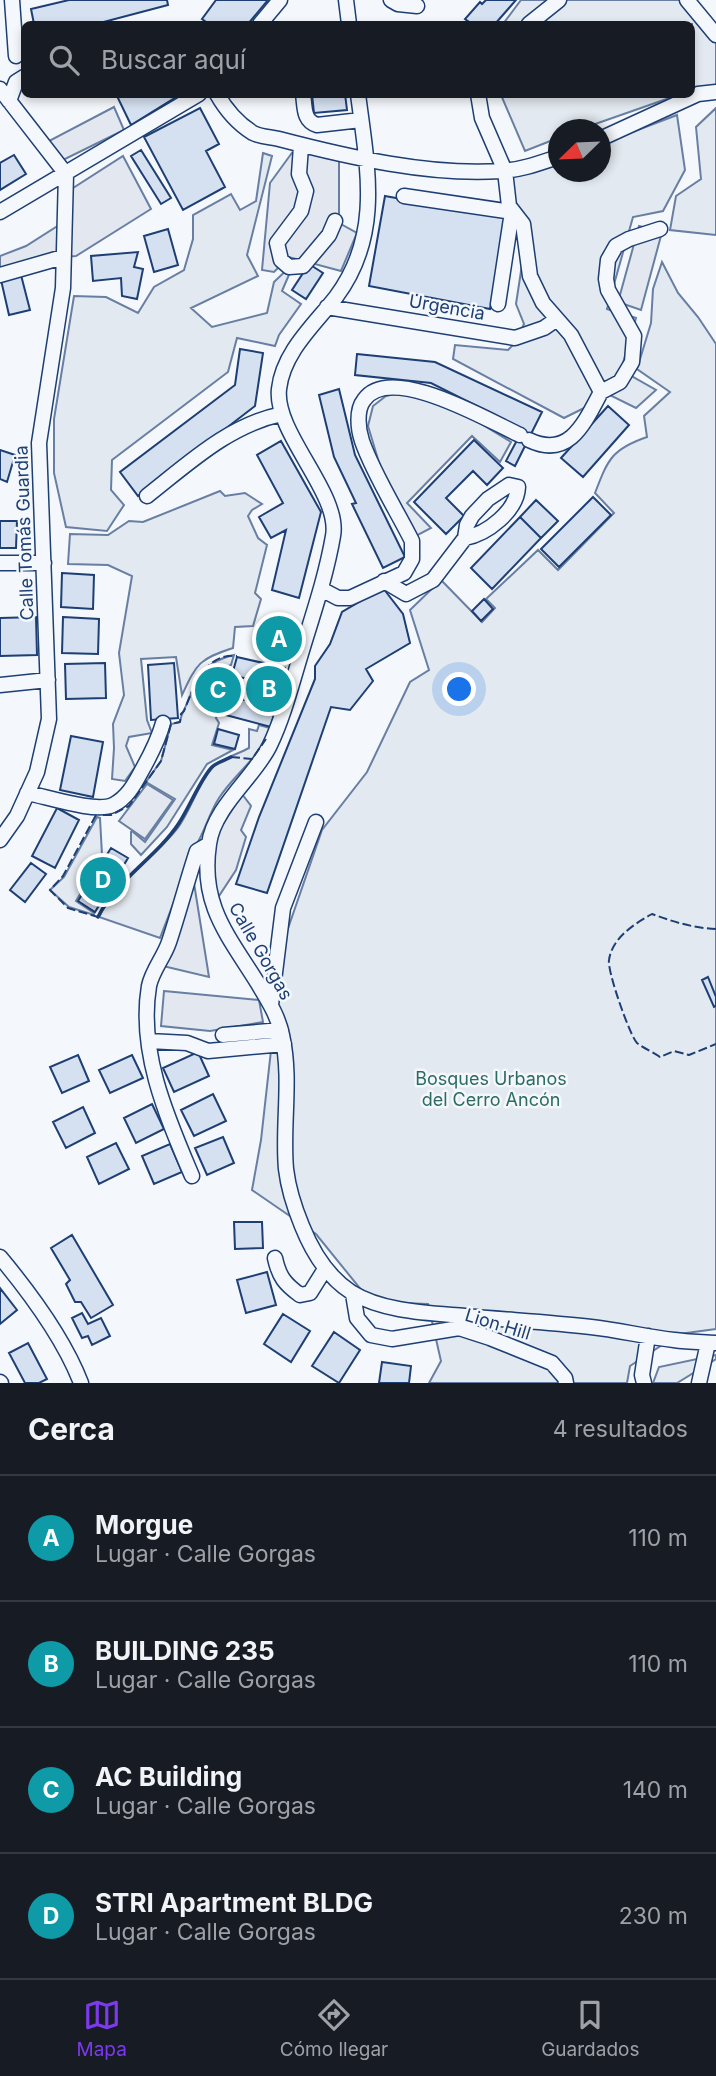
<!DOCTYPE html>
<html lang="es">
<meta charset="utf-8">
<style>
body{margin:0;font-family:Inter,sans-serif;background:#242831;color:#f1f3f6}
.compass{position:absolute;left:548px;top:119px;width:63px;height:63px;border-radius:50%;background:#171b24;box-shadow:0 4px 10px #0003;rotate:247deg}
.you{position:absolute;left:460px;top:690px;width:24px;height:24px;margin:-18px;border:5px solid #fff;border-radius:50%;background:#1a73e8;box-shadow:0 0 0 10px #1a73e833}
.badge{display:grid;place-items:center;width:46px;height:46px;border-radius:50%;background:#7c3aed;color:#fff;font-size:23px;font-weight:700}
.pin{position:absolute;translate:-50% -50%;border:4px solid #fff;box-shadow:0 2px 7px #0006}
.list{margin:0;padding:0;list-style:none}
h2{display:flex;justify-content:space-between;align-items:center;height:91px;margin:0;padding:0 28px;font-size:30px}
h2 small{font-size:23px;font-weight:400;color:#9ea1a6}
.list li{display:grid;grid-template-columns:46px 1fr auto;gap:21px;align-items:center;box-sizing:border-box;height:126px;padding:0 28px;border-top:2px solid #363941}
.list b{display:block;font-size:26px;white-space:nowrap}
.list p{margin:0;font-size:23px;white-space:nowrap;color:#9ea1a6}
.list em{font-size:23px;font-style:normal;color:#9ea1a6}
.icon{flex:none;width:38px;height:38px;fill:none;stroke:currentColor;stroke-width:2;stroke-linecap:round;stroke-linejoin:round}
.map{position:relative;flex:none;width:716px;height:1383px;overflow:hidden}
.search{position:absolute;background:#171b24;box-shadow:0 4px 10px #0003;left:21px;right:21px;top:21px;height:77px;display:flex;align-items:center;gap:18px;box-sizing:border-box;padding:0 24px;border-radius:10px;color:#9ea1a6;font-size:26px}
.sheet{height:595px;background:#171b24}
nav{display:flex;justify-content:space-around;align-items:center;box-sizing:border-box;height:98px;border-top:2px solid #363941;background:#171b24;font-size:19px;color:#9ea1a6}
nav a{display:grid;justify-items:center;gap:4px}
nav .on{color:#7c3aed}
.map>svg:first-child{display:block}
.green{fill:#e3e9f0;stroke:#687fa3;stroke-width:2}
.parking{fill:#e3e8f0;stroke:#687fa3;stroke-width:2}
.building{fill:#d5e0f0;stroke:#1d3f73;stroke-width:2}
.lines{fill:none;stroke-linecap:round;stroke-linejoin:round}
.minor-casing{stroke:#1d3f73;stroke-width:17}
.minor{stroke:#f4f7fb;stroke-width:14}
.fence{stroke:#1d3f73;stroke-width:2;stroke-dasharray:9 3.5;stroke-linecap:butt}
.wall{stroke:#1d3f73;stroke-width:3.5}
.labels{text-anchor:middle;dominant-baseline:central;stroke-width:5;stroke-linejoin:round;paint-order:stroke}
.street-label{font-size:18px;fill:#1d3f73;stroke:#f4f7fb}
.park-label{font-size:18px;fill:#2c6c60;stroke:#f4f7fb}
</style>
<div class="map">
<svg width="716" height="1383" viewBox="0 0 716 1383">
<rect width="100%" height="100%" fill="#f4f7fb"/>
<path class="green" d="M521,0h160l35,42v44l-24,6v-68h-189z
M501,95h177l-97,34 -23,1v8l-33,13z
M716,108v127l-46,-5 6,-34 25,-17 -5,-52z
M677,115l8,55 -22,41 -30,6 -26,92 29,9 -15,52 35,20 -20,18 -26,-13 -46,23 -111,-59 2,-14 53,5 8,-8 8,-18 -8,-20 11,-72 -17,-33v-21l48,-18v12h42l1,-28z
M263,153l9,3 -25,99 11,21 -67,32 21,19 55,-14 7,-31 20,-19 -12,28 19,13 -22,31 -4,11 -38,-8 -9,34 -116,88 -1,30 13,15 -17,26 -41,-4 -12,-54v-54l20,-123 32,1 32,16 16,-26 30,-17 9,-31v-24l38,-21 9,16 16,-9z
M662,262l16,31 20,24 18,27v985l-37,5 -49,32 -3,17h-198l12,-22 -13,-57 -57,-2 -55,-68 -64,-44 9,-50 22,-197 39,-113 45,-58 43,-90 19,-12 -19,-60 31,-30 41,42 13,-14 -9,-9 52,-49 20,20 56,-57 -19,-20c13,-34 17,-44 52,-56l-3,-21 26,-24 -33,-23 14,-46 2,-34z
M399,393l56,15 56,34 -11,20 -28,-26 -65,67 24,25 -17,9 -34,-71 -12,-40 5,-20 13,-10z
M220,491l5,5 20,-3 17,11 -10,6 -4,6 10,22 9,7 -12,48 6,6 -8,27 -18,1 -2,21c-34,11 -36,15 -51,47l-6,-38 -35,2 6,61 5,13 -23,4 -3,9 9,21 -10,14 -13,-2 2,-31 -1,-24 11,-29 -5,-42 13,-77 -24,-11 -40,-1 2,-30 38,1 21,-14 14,1z
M234,655l-3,10 -5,2 -4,11 -8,-1 -5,21 11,4 -4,16 3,5 -7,22 21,5 -26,14 -40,63 -26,28 -10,-11v-12l1,-1 13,11 30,-43 -29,-17 15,-21 10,-37 9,-2c1,-8 5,-13 8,-21 10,-26 18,-40 46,-46z
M259,725l11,3c-8,28 -35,45 -51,70 -10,15 -14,34 -24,49l-35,91 -61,-21c17,-36 54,-58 78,-88 14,-19 20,-43 35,-61 8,-9 26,-14 37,-20v-19l8,2z
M97,817l3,1 2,37 -12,18 1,3 -15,25 18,12v2l-25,-8 -19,-17 14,-13z
M716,1355v4l-39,24h-24l6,-16z"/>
<path class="parking" d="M114,107l10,23 -63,31 -14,-19z
M294,150l45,8v65l18,10 -16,38 -52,-14 -15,15 -12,-2 8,-87z
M123,156l28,53 -75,47 -13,1 -63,19v-20l26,-10 44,-28v-28z
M639,226l23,6 -21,78 -23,-8z
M147,784l26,16 -28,39 -26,-18z
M242,794l9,12 -10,24 5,7 -10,33 -19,29 -9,-23 5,-36z
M189,852l20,125 -46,-11z
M164,991l95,9 4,22 -53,9 -49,-5z"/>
<path class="building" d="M69,0h98l1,5 -72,19h-62l-3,-15z
M216,0h52l-20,24h-39l-7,-5z
M486,0h30l-21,24h-23l-7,-5 15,-17 2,2z
M116,94h65l-50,31z
M312,94h33l2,16 -33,3z
M200,108l19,36 -13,7 19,36 -42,23 -39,-73z
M141,150l30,48 -10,6 -30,-48z
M14,155l12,19 -26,16v-27z
M385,196l121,22 -16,91 -121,-23z
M168,229l10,36 -24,7 -10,-36z
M138,252l-4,15 9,2 -6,30 -15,-3 -1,-18 -28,3 -2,-25z
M309,264l14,9 -17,26 -14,-9z
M21,275l9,35 -21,5 -8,-35z
M240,349l23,4 -8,53 -117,90 -18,-24 115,-87z
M357,354l78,8 107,50 -27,54 -9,-5 17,-32 -92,-46 -76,-8z
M339,389l16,66 50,102 -22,11 -31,-64 4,-1 -22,-46 -15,-62z
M608,406l21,19 -46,52 -22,-19z
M474,440l29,28 -16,17 -14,-14 -27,27 18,18 -18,18 -32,-32z
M281,441l40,71 -22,86 -27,-8 14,-60 -15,8 -12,-21 24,-14 -26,-48z
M0,450l15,5 -8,27 -7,-3z
M593,497l18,18 -52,52 -18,-18z
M536,500l22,21 -17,17 -21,-21z
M520,517l21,21 -49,51 -21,-21z
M0,521h17l-1,27h-16z
M62,573l32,2 -1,34 -32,-2z
M383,588l20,26 7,29 -44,26 7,12 -23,29 -19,-3 -64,186 -31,-9 23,-67 56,-138v-13l15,-22 12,-32z
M484,599l9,10 -12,12 -9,-10z
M36,617l1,38 -37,1v-38z
M63,617l36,2 -1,35 -36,-1z
M267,622l31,9 -7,25 -32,-9z
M237,657l48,11 -14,59 -49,-13 5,-18 27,6 5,-20 -27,-7z
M105,663l1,35 -40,1 -1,-35z
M174,663l4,55 -27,2 -3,-55z
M215,679l11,2 -5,19 -11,-2z
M218,729l21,6 -4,14 -21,-5z
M71,736l32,6 -10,55 -33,-7z
M57,808l22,12 -24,48 -23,-12z
M111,848l17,10 -33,54 -17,-11z
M31,863l15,11 -21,28 -15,-12z
M708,977l8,20v9l-2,1 -12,-27z
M198,1052l11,24 -35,16 -11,-24z
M78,1055l11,26 -27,12 -12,-26z
M132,1055l11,23 -33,15 -11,-23z
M213,1094l13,27 -32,15 -13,-26z
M152,1104l12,25 -28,14 -12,-25z
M83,1107l12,26 -29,15 -13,-26z
M223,1137l11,26 -27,12 -12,-27z
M116,1143l13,26 -30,15 -12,-27z
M170,1144l12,28 -28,12 -12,-28z
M234,1222h28l1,26 -28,1z
M72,1235l41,70 -22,13 -10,-16h-6l-9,-18 4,-4 -19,-32z
M267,1272l9,33 -30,8 -9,-33z
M0,1288l17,22 -17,14z
M82,1313l6,11 13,-6 9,18 -18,9 -4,-9 -6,2 -10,-20z
M283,1314l27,17 -19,31 -27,-18z
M334,1332l26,18 -21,33 -27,-17z
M28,1343l19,36 -8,4h-14l-16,-30z
M382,1362l29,4 -2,17h-30z"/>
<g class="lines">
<g class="minor-casing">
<path id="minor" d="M12,0l4,56
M346,0l3,24
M391,0l7,4 19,2
M687,0l29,35
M260,24l20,-24
M529,24l30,-24
M0,89l66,85 -3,114 -24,155 10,276 -12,53 -20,44 -17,24
M217,94c9,16 20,29 36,39 8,4 18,4 26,6 69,18 151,37 222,32 20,-1 39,-8 57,-14
M303,94c2,13 0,27 14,31l44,-5
M358,94c9,72 25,140 -22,203 -21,27 -53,55 -57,92 -5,44 62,105 54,147 -7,41 -21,81 -33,121 -9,30 -17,61 -30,88 -15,32 -56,61 -61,99 -9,60 18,90 48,138 10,17 21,33 25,53 10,45 0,89 4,134 2,17 9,40 16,57 10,25 26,51 49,66 32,20 78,21 114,24 42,4 84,6 126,11 28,3 55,10 83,13 14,2 28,2 42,3
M478,94l4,24 23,53 4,35 14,18 7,52 13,27 28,32 30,57
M9,101l7,-19 8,-5
M600,139l98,-45 18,-2
M301,146l-2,28 7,17 -5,20 -24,32 4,17 8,7 14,-1 26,-31 6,-14
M404,196l108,16 -14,92
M0,212l199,-118
M0,275l63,-18
M327,307l188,31 29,-10 13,-9
M601,392l19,-10 12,-20 2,-26 -26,-46 -2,-11 2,-19 8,-14 13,-7 31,-10
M529,440c40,19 55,-16 72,-48
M147,496c42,-33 82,-71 135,-82
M0,563h44
M384,581l22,13 27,-14 32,-42 2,-13 5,-9 16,-17 21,-14 9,2c-1,24 -31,47 -53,51
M321,589l17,9h12l54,-25 8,-14v-18c-15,-30 -39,-68 -50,-100 -4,-12 -6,-31 2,-41 26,-38 125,21 156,35
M0,685l48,-5
M27,793c21,4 68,20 86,12 14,-7 21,-20 28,-33 9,-16 17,-31 22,-49
M271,1005l12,-97 33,-86
M223,1035l58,-5
M149,1041l38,2 21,8 76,-7
M192,1176c-25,-59 -54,-124 -43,-190 3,-15 15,-29 20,-44 10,-30 18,-61 28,-91l12,-7
M0,1257c30,36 64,82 81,126
M275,1258c4,19 10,26 25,37l10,-2 15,-24
M353,1294l4,24 14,17 21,4 67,-11 31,10 62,25 13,15 1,5
M0,1382l1,1
M644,1383l-2,-8 6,-39
M699,1383l9,-40"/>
</g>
<use href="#minor" class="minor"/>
<path class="fence" d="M231,757l21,2 14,-20
M96,815l-33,61 -13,14 18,18 30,9
M103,815h8l18,-9 32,-45 10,-37 9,-2 1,-8 3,-3c10,-25 21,-58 53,-55
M716,929c-23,-1 -42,-7 -64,-15 -18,10 -40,24 -43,46 -2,11 21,76 28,83 6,5 16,9 23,14l14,-6 15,4 27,-11"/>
<path class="wall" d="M98,917c19,-38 58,-59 81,-94 10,-15 22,-45 33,-56 5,-5 14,-7 19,-10"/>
</g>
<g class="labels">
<g class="street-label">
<text transform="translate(447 307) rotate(10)">Urgencia</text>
<text transform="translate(24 533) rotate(-92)">Calle Tomás Guardia</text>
<text transform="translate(261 951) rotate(60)">Calle Gorgas</text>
<text transform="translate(498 1324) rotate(17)">Lion Hill</text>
</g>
<g class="park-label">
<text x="491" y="1078">Bosques Urbanos<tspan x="491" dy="21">del Cerro Ancón</tspan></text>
</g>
</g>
</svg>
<svg class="compass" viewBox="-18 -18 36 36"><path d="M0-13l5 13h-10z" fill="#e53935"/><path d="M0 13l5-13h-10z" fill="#9ea1a6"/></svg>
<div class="you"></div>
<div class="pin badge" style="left:279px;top:639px;background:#0f9aa8">A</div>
<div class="pin badge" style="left:269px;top:689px;background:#0f9aa8">B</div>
<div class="pin badge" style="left:218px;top:690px;background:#0f9aa8">C</div>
<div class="pin badge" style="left:103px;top:880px;background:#0f9aa8">D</div>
<div class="search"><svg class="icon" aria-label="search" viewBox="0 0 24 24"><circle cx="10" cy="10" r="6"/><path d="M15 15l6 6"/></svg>Buscar aquí</div>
</div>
<section class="sheet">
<h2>Cerca<small>4 resultados</small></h2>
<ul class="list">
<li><span class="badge" style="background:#0f9aa8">A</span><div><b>Morgue</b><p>Lugar · Calle Gorgas</p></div><em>110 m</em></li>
<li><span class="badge" style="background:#0f9aa8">B</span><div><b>BUILDING 235</b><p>Lugar · Calle Gorgas</p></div><em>110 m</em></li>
<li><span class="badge" style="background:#0f9aa8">C</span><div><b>AC Building</b><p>Lugar · Calle Gorgas</p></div><em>140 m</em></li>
<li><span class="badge" style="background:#0f9aa8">D</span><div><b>STRI Apartment BLDG</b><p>Lugar · Calle Gorgas</p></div><em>230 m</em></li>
</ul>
</section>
<nav>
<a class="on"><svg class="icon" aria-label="map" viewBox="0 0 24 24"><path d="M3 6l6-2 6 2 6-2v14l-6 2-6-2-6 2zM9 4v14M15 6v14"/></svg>Mapa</a>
<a><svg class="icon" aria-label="directions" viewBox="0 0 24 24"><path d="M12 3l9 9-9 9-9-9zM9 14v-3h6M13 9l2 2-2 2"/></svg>Cómo llegar</a>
<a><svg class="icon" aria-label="saved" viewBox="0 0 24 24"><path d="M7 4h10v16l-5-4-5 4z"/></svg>Guardados</a>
</nav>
